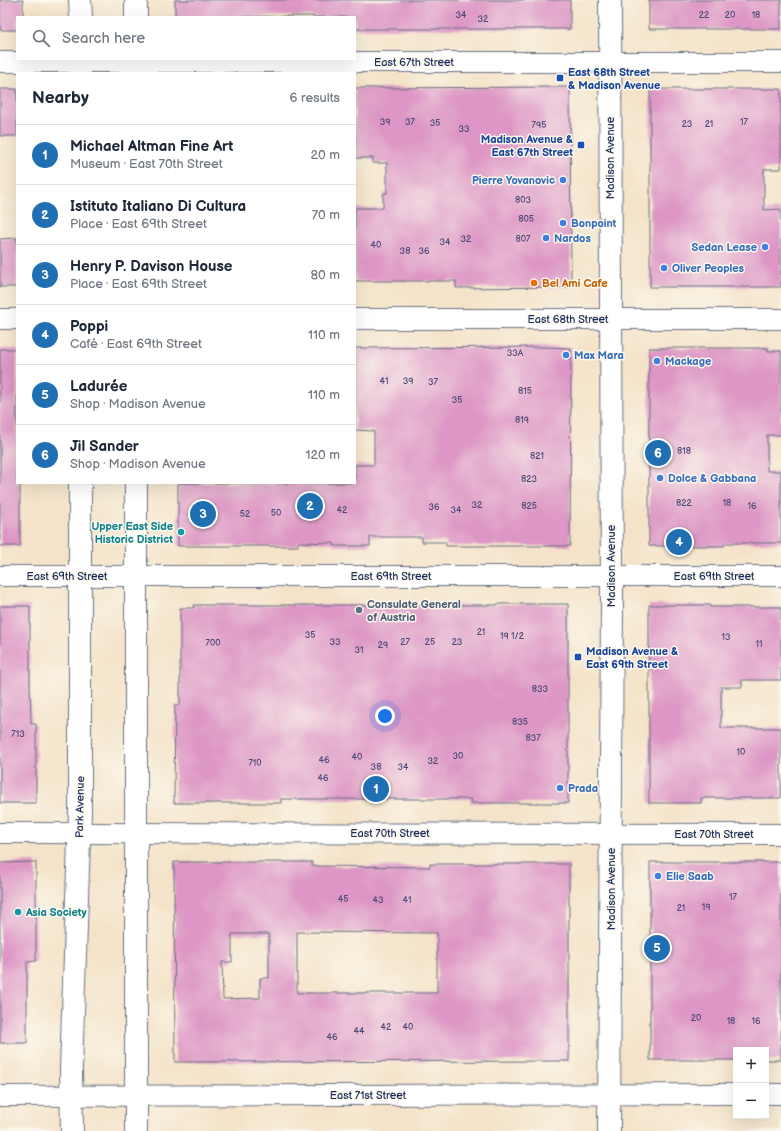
<!DOCTYPE html>
<meta charset="utf-8">
<style>
body{margin:0;font-family:"Balsamiq Sans",sans-serif;background:#f6f6f7;color:#1f2937}
.controls{position:absolute;right:12px;bottom:12px;display:grid;overflow:hidden;border-radius:0px;box-shadow:0 4px 16px #0002}
.controls button{width:36px;height:36px;display:grid;place-items:center;padding:0;border:0;border-bottom:1px solid #e0e1e3;background:#fff;color:#1f2937;font:20px sans-serif}
.you{position:absolute;left:385px;top:716px;width:14px;height:14px;margin:-10px;border:3px solid #fff;border-radius:50%;background:#1a73e8;box-shadow:0 0 0 6px #1a73e833}
.badge{display:grid;place-items:center;width:26px;height:26px;border-radius:50%;background:#1f6fb2;color:#fff;font-size:13px;font-weight:700}
.pin{position:absolute;translate:-50% -50%;border:2px solid #fff;box-shadow:0 1px 4px #0006}
.list{margin:0;padding:0;list-style:none}
h2{display:flex;justify-content:space-between;align-items:center;height:52px;margin:0;padding:0 16px;font-size:17px}
h2 small{font-size:13px;font-weight:400;color:#747a83}
.list li{display:grid;grid-template-columns:26px 1fr auto;gap:12px;align-items:center;box-sizing:border-box;height:60px;padding:0 16px;border-top:1px solid #e0e1e3}
.list b{display:block;font-size:15px;white-space:nowrap}
.list p{margin:0;font-size:13px;white-space:nowrap;color:#747a83}
.list em{font-size:13px;font-style:normal;color:#747a83}
.icon{flex:none;width:22px;height:22px;fill:none;stroke:currentColor;stroke-width:2;stroke-linecap:round;stroke-linejoin:round}
.map{position:relative;flex:none;width:781px;height:1131px;overflow:hidden}
.search{position:absolute;background:#fff;box-shadow:0 4px 16px #0002;left:16px;top:16px;width:340px;height:44px;display:flex;align-items:center;gap:10px;box-sizing:border-box;padding:0 14px;border-radius:0px;color:#747a83;font-size:15px}
.panel{position:absolute;background:#fff;box-shadow:0 4px 16px #0002;left:16px;top:72px;width:340px;height:412px;border-radius:0px}
.map>svg:first-child{display:block}
.building{fill:#dd96c5;fill-rule:evenodd}
.lines{fill:none;stroke-linecap:round;stroke-linejoin:round}
.street-casing{stroke:#676e83;stroke-width:22}
.secondary-casing{stroke:#676e83;stroke-width:24}
.primary-casing{stroke:#676e83;stroke-width:24}
.street{stroke:#fff;stroke-width:20}
.secondary{stroke:#fff;stroke-width:22}
.primary{stroke:#fff;stroke-width:22}
.transit-dot{fill:#1a4fb4;stroke:#fbf7ec;stroke-width:1.5}
.shop-dot{fill:#3f7fe0;stroke:#fbf7ec;stroke-width:1.5}
.food-dot{fill:#e8710a;stroke:#fbf7ec;stroke-width:1.5}
.culture-dot{fill:#0f9aa8;stroke:#fbf7ec;stroke-width:1.5}
.service-dot{fill:#5c6f8a;stroke:#fbf7ec;stroke-width:1.5}
.labels{text-anchor:middle;dominant-baseline:central;stroke-width:3;stroke-linejoin:round;paint-order:stroke}
.number-label{font-size:9px;fill:#4c4978}
.street-label{font-size:11px;fill:#1b2f5e;stroke:#fbf7ec}
.transit-label{font-size:11px;font-weight:bold;fill:#164399;stroke:#fbf7ec;text-anchor:start}
.shop-label{font-size:11px;font-weight:bold;fill:#366cbe;stroke:#fbf7ec;text-anchor:start}
.food-label{font-size:11px;font-weight:bold;fill:#c56008;stroke:#fbf7ec;text-anchor:start}
.culture-label{font-size:11px;font-weight:bold;fill:#0d838f;stroke:#fbf7ec;text-anchor:end}
.service-label{font-size:11px;font-weight:bold;fill:#4e5e75;stroke:#fbf7ec;text-anchor:start}
</style>
<div class="map">
<svg width="781" height="1131" viewBox="0 0 781 1131">
<rect width="100%" height="100%" fill="#fbf7ec"/>
<filter id="ink" filterUnits="userSpaceOnUse"><feTurbulence type="fractalNoise" baseFrequency=".025" numOctaves="2"/><feDisplacementMap in="SourceGraphic" scale="8" xChannelSelector="R" yChannelSelector="G"/><feConvolveMatrix kernelMatrix="1 2 1 2 8 2 1 2 1" color-interpolation-filters="sRGB"/></filter>
<filter id="wash" filterUnits="userSpaceOnUse"><feTurbulence type="fractalNoise" baseFrequency=".012" numOctaves="4" result="noise"/><feDisplacementMap in="SourceGraphic" scale="16" xChannelSelector="R" yChannelSelector="G"/><feGaussianBlur stdDeviation="0.9" result="paint"/><feColorMatrix in="noise" values="0 0 0 0 0 0 0 0 0 0 0 0 0 0 0 0 0 1.4 0 .05"/><feComposite in="paint" operator="in"/></filter>
<g filter="url(#wash)">
<rect width="100%" height="100%" fill="#f4e3c8"/>
<g id="blocks">
<path class="building" d="M0,0h23v17h-6v13h-17z
M175,0h395v29h-215v-12h-42v-1l-138,1z
M649,0h132v29h-132z
M570,87l1,200 -115,1v-7h-101v-73h28v-14l4,-1v-30h-14v-5h-18v-70z
M0,89h17v47h-17z
M650,89h131v80h-17v41l17,-1v78h-131z
M17,238v49h-17v-48z
M544,347l27,1 -1,198h-124v-4h-24v-5h-52v9h-36v-3l-36,-1v4h-120v-63h177v-18h19v-34l-19,-1v-82z
M649,348h119v3h13v84h-14v36h14v72h-55l-2,3h-75z
M0,349h17v134h3v63h-20z
M497,604h71v199h-98l1,-4h-190v4h-107l1,-98h5v-97h14v-3h303z
M649,605h61v2h71v73h-39v7h-21v41h60v70h-80v5h-52z
M0,606h30v77l1,41h5v79h-36z
M36,862v99l-9,1v81h-27v-180z
M174,862h138v4l118,1v-3h139v197l-394,1zM297,932l140,1v60h-140zM232,934h37v44h-9v20l-37,1 -1,-37h10z
M650,862h131v198h-15v-10h-30v10h-86z"/>
</g>
</g>
<g filter="url(#ink)">
<use href="#blocks" fill-opacity="0" stroke="#676e83" stroke-width="1"/>
<g class="lines">
<g class="street-casing">
<path id="street" d="M0,62h781
M0,319h17
M355,319h426
M0,576h781
M0,833l781,1
M766,1094h15
M0,1096l736,-2"/>
</g>
<g class="secondary-casing">
<path id="secondary" d="M609,1131l3,-532 -2,-599"/>
</g>
<g class="primary-casing">
<path id="primary" d="M80,0l1,17
M136,17v-17
M136,59v14
M80,73v-14
M72,1131l-1,-62 9,-257v-329
M136,1131v-648"/>
</g>
<use href="#street" class="street"/>
<use href="#secondary" class="secondary"/>
<use href="#primary" class="primary"/>
</g>
</g>
<g class="transit-dot">
<rect x="556" y="74" width="8" height="8" rx="2"/>
<rect x="577" y="141" width="8" height="8" rx="2"/>
<rect x="574" y="653" width="8" height="8" rx="2"/>
</g>
<g class="shop-dot">
<circle cx="563" cy="180" r="4"/>
<circle cx="563" cy="223" r="4"/>
<circle cx="546" cy="238" r="4"/>
<circle cx="765" cy="247" r="4"/>
<circle cx="664" cy="268" r="4"/>
<circle cx="566" cy="355" r="4"/>
<circle cx="657" cy="361" r="4"/>
<circle cx="660" cy="478" r="4"/>
<circle cx="560" cy="788" r="4"/>
<circle cx="658" cy="876" r="4"/>
</g>
<circle class="food-dot" cx="534" cy="283" r="4"/>
<g class="culture-dot">
<circle cx="181" cy="532" r="4"/>
<circle cx="18" cy="912" r="4"/>
</g>
<circle class="service-dot" cx="359" cy="610" r="4"/>
<g class="labels">
<g class="number-label">
<text x="461" y="15">34</text>
<text x="704" y="15">22</text>
<text x="730" y="15">20</text>
<text x="756" y="15">18</text>
<text x="483" y="19">32</text>
<text x="385" y="122">39</text>
<text x="410" y="122">37</text>
<text x="744" y="122">17</text>
<text x="435" y="123">35</text>
<text x="687" y="124">23</text>
<text x="709" y="124">21</text>
<text x="539" y="125">795</text>
<text x="464" y="129">33</text>
<text x="523" y="200">803</text>
<text x="526" y="219">805</text>
<text x="466" y="239">32</text>
<text x="523" y="239">807</text>
<text x="445" y="242">34</text>
<text x="376" y="245">40</text>
<text x="405" y="251">38</text>
<text x="424" y="251">36</text>
<text x="515" y="353">33A</text>
<text x="384" y="381">41</text>
<text x="408" y="381">39</text>
<text x="433" y="382">37</text>
<text x="525" y="391">815</text>
<text x="457" y="400">35</text>
<text x="522" y="420">819</text>
<text x="684" y="451">818</text>
<text x="537" y="456">821</text>
<text x="529" y="479">823</text>
<text x="684" y="503">822</text>
<text x="727" y="503">18</text>
<text x="477" y="505">32</text>
<text x="529" y="506">825</text>
<text x="752" y="506">16</text>
<text x="434" y="507">36</text>
<text x="342" y="510">42</text>
<text x="456" y="510">34</text>
<text x="276" y="513">50</text>
<text x="245" y="514">52</text>
<text x="481" y="632">21</text>
<text x="310" y="635">35</text>
<text x="512" y="636">19 1/2</text>
<text x="726" y="637">13</text>
<text x="335" y="642">33</text>
<text x="405" y="642">27</text>
<text x="430" y="642">25</text>
<text x="457" y="642">23</text>
<text x="213" y="643">700</text>
<text x="759" y="644">11</text>
<text x="383" y="645">29</text>
<text x="359" y="650">31</text>
<text x="540" y="689">833</text>
<text x="520" y="722">835</text>
<text x="18" y="734">713</text>
<text x="533" y="738">837</text>
<text x="741" y="752">10</text>
<text x="458" y="756">30</text>
<text x="357" y="757">40</text>
<text x="324" y="760">46</text>
<text x="433" y="761">32</text>
<text x="255" y="763">710</text>
<text x="376" y="767">38</text>
<text x="403" y="767">34</text>
<text x="323" y="778">46</text>
<text x="733" y="897">17</text>
<text x="343" y="899">45</text>
<text x="378" y="900">43</text>
<text x="407" y="900">41</text>
<text x="706" y="907">19</text>
<text x="681" y="908">21</text>
<text x="696" y="1018">20</text>
<text x="731" y="1021">18</text>
<text x="756" y="1021">16</text>
<text x="386" y="1027">42</text>
<text x="408" y="1027">40</text>
<text x="359" y="1031">44</text>
<text x="332" y="1037">46</text>
</g>
<g class="street-label">
<text x="414" y="62">East 67th Street</text>
<text transform="translate(610 158) rotate(-90)">Madison Avenue</text>
<text x="568" y="319">East 68th Street</text>
<text transform="translate(611 566) rotate(-90)">Madison Avenue</text>
<text x="67" y="576">East 69th Street</text>
<text x="391" y="576">East 69th Street</text>
<text x="714" y="576">East 69th Street</text>
<text transform="translate(80 807) rotate(-89)">Park Avenue</text>
<text x="390" y="833">East 70th Street</text>
<text x="714" y="834">East 70th Street</text>
<text transform="translate(611 889) rotate(-90)">Madison Avenue</text>
<text x="368" y="1095">East 71st Street</text>
</g>
<g class="transit-label">
<text x="568" y="72">East 68th Street<tspan x="568" dy="13">&amp; Madison Avenue</tspan></text>
<text x="573" y="139" text-anchor="end">Madison Avenue &amp;<tspan x="573" dy="13">East 67th Street</tspan></text>
<text x="586" y="651">Madison Avenue &amp;<tspan x="586" dy="13">East 69th Street</tspan></text>
</g>
<g class="shop-label">
<text x="555" y="180" text-anchor="end">Pierre Yovanovic</text>
<text x="571" y="223">Bonpoint</text>
<text x="554" y="238">Nardos</text>
<text x="757" y="247" text-anchor="end">Sedan Lease</text>
<text x="672" y="268">Oliver Peoples</text>
<text x="574" y="355">Max Mara</text>
<text x="665" y="361">Mackage</text>
<text x="668" y="478">Dolce &amp; Gabbana</text>
<text x="568" y="788">Prada</text>
<text x="666" y="876">Elie Saab</text>
</g>
<g class="food-label">
<text x="542" y="283">Bel Ami Cafe</text>
</g>
<g class="culture-label">
<text x="173" y="526">Upper East Side<tspan x="173" dy="13">Historic District</tspan></text>
<text x="26" y="912" text-anchor="start">Asia Society</text>
</g>
<g class="service-label">
<text x="367" y="604">Consulate General<tspan x="367" dy="13">of Austria</tspan></text>
</g>
</g>
</svg>
<div class="controls">
<button>+</button>
<button>−</button>
</div>
<div class="you"></div>
<div class="pin badge" style="left:376px;top:789px">1</div>
<div class="pin badge" style="left:310px;top:506px">2</div>
<div class="pin badge" style="left:203px;top:514px">3</div>
<div class="pin badge" style="left:679px;top:542px">4</div>
<div class="pin badge" style="left:657px;top:948px">5</div>
<div class="pin badge" style="left:658px;top:453px">6</div>
<div class="search"><svg class="icon" aria-label="search" viewBox="0 0 24 24"><circle cx="10" cy="10" r="6"/><path d="M15 15l6 6"/></svg>Search here</div>
<section class="panel">
<h2>Nearby<small>6 results</small></h2>
<ul class="list">
<li><span class="badge">1</span><div><b>Michael Altman Fine Art</b><p>Museum · East 70th Street</p></div><em>20 m</em></li>
<li><span class="badge">2</span><div><b>Istituto Italiano Di Cultura</b><p>Place · East 69th Street</p></div><em>70 m</em></li>
<li><span class="badge">3</span><div><b>Henry P. Davison House</b><p>Place · East 69th Street</p></div><em>80 m</em></li>
<li><span class="badge">4</span><div><b>Poppi</b><p>Café · East 69th Street</p></div><em>110 m</em></li>
<li><span class="badge">5</span><div><b>Ladurée</b><p>Shop · Madison Avenue</p></div><em>110 m</em></li>
<li><span class="badge">6</span><div><b>Jil Sander</b><p>Shop · Madison Avenue</p></div><em>120 m</em></li>
</ul>
</section>
</div>
